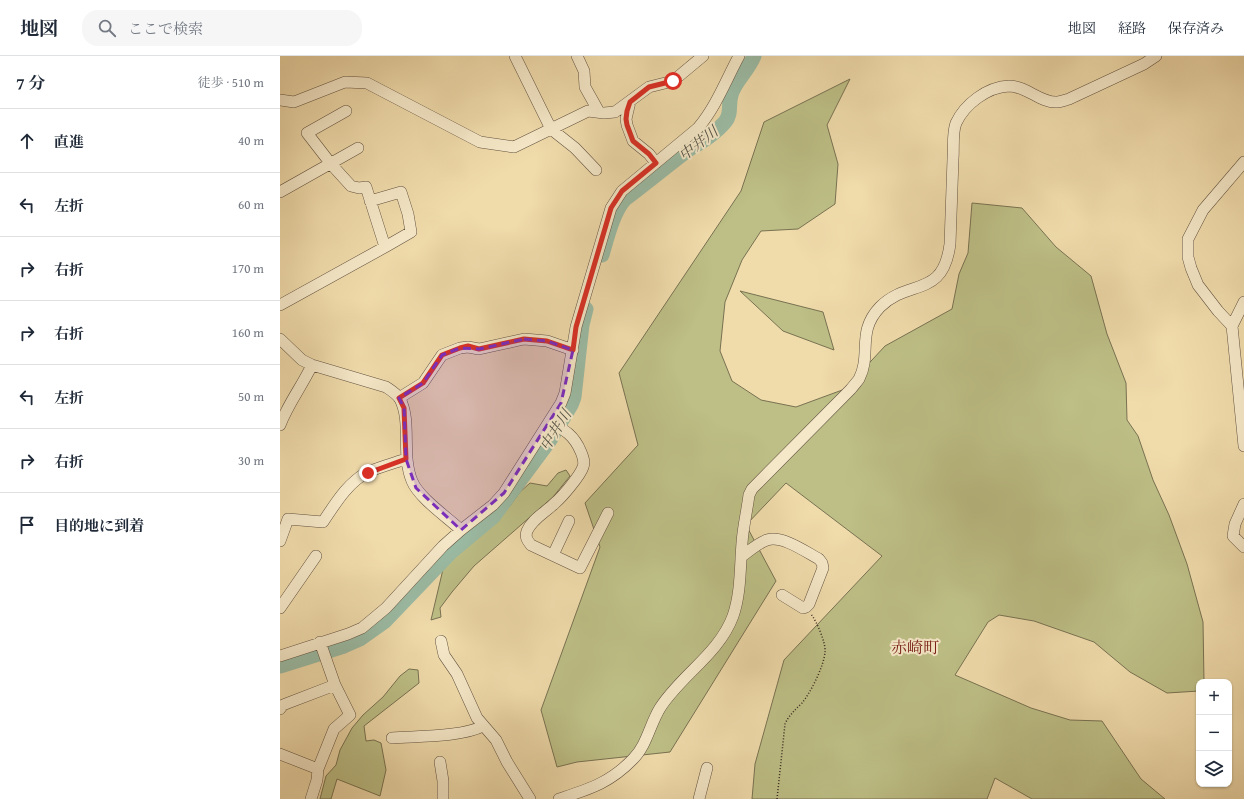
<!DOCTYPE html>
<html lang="ja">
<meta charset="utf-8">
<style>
body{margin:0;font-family:"Gentium Book Plus","Noto Serif JP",serif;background:#f6f6f7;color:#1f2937}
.controls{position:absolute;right:12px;bottom:12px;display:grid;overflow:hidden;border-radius:8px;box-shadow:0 1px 3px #0004}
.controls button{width:36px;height:36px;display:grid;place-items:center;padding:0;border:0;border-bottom:1px solid #e0e1e3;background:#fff;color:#1f2937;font:20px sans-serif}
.stop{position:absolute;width:12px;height:12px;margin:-9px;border:3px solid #d93025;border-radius:50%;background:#fff}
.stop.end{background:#d93025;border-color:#fff;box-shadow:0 1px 4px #0008}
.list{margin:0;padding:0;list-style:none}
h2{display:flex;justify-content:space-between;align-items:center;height:52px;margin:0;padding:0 16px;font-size:17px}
h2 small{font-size:13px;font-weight:400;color:#747a83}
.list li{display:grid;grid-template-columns:26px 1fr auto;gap:12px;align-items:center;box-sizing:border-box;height:64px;padding:0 16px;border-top:1px solid #e0e1e3}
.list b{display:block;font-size:15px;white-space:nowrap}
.list em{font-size:13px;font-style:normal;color:#747a83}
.icon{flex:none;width:22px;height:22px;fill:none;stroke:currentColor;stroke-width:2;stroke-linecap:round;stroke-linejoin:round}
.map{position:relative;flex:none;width:964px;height:743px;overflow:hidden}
header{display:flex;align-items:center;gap:24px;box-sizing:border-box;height:56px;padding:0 20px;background:#fff;border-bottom:1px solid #e0e1e3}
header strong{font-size:19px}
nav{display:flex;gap:22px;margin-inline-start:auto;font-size:14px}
.search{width:280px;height:36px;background:#f6f6f7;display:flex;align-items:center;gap:10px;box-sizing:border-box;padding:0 14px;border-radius:16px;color:#747a83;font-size:15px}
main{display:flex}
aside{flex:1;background:#fff}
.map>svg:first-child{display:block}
.green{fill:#bdbf86;stroke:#787252}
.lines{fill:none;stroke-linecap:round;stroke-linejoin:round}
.river{stroke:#9bbca5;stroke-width:15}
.minor-casing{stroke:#625240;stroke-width:12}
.path{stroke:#33251d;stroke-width:1.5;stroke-dasharray:1 2;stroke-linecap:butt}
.minor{stroke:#f5e8c8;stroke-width:11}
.route{stroke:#d93025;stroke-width:5}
.marked{fill:#7b2cbf;fill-opacity:0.2;stroke:#7b2cbf;stroke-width:3;stroke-dasharray:8 5;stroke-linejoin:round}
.labels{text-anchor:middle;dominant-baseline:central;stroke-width:4;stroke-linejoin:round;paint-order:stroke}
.water-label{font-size:15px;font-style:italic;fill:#525246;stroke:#f5e8c8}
.quarter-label{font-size:16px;fill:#7a1f14;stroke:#f5e8c8}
</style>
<header>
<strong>地図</strong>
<div class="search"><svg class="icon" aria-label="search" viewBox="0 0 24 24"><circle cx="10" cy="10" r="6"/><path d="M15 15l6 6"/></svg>ここで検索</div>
<nav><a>地図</a><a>経路</a><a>保存済み</a></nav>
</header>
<main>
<aside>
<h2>7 分<small>徒歩 · 510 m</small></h2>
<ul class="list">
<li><svg class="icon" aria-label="ahead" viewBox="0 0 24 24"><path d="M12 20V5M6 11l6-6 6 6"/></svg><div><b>直進</b></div><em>40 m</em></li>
<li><svg class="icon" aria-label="left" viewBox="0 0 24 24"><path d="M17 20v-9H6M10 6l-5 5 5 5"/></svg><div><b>左折</b></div><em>60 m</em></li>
<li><svg class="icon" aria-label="right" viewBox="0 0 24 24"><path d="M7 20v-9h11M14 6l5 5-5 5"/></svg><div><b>右折</b></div><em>170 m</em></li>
<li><svg class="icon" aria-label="right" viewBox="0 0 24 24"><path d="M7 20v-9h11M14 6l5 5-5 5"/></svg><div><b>右折</b></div><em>160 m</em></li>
<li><svg class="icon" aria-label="left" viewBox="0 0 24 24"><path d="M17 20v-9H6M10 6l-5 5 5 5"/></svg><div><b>左折</b></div><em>50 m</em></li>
<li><svg class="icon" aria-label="right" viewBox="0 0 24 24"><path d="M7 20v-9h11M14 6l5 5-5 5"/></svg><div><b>右折</b></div><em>30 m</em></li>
<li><svg class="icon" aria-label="arrive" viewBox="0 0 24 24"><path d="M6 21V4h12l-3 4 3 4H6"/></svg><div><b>目的地に到着</b></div></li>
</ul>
</aside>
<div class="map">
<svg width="964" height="743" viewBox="0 0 964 743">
<rect width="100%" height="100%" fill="#f0dbab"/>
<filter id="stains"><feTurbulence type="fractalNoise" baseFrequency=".005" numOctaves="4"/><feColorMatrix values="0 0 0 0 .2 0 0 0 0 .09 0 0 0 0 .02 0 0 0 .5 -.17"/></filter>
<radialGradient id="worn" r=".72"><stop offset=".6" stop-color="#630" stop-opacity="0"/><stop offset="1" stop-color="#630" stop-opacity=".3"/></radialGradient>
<path class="green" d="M570,23l-23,46 11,39 -3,40 -37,25 -37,2 -19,29 -17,42 -5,49 12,30 29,19 35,7 49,-18 40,-43 67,-37 7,-35 9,-21 4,-50 50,5 34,39 35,29 16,58 19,49 1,37 11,16 15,44 16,35 18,49 16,58 1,60h-5v9l-32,2 -37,-21 -36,-30 -60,-21 -35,-6 -11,7 -33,53 76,33 39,12 32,1 39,58 24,20h-133l-37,-21 -8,21h-235l3,-35 29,-104 98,-104 -96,-73 -40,42 30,56 -106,171 -93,10 -20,5 -16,-57 59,-163 -15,-44 53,-58 -19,-72 122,-182 23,-69z
M460,235l83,21 11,38 -51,-19z
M286,414l4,6 -17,21 -79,69 -22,26 -12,16 1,9 -10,3 13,-55 46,-43 19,-15 11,-15 10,-9 17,3 11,-13z
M129,613l9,1 1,13 -55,43 2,15 8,-1 7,3 5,27 -6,26 -43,-17 -6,20h-11l6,-23 10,-11 4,-15 12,-22 11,-13 20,-18 17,-21z"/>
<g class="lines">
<path class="river" d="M322,199c5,-17 11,-43 23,-56 21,-16 42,-33 63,-49 13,-8 27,-16 37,-28 7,-8 3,-17 6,-27 4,-14 17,-24 23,-39
M0,610l64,-20 16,-7 24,-17 67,-70 42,-35 57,-77 21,-35 3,-8 8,-72 4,-16"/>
<g class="minor-casing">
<path id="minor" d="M235,0l36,73 24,19 21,22
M297,0l7,15 1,16 14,25
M0,44l14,2 51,-20 22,1 113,59 34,5 74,-36 16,2 11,-1 34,-25 24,-6 30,-25
M350,46l-4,17 1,6 6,16 16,13 7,9
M964,106l-41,48 -15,29v18l3,11 7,17 20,26 14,15 12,120
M0,136l78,-44
M90,145l31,-9 7,22 3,18 -26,15
M0,249l105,-58 -19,-60 -7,1 -8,-2 -20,-22 -24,-31 39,-22
M952,270l12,-24
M0,283l22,21 10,5 74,22c6,4 11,7 14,12 12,23 1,56 12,82 7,17 35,36 49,49
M119,342l24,-15 19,-28 18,-7 8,-1 11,2 45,-10 23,2 26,9
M269,366c16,8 25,13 32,30 2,5 4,10 2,15 -3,9 -21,30 -28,36 -9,9 -23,16 -28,28 -2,6 0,9 4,14l49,23 28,-55
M0,369c8,-21 22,-39 32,-60
M953,480l2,-12 9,-20
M953,480l11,11
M0,485l8,-22 35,3c12,-18 25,-40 45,-50 12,-5 26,-9 38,-13
M273,499l16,-34
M461,501c8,-6 17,-14 26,-17 15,-5 39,12 52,19l3,4 1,5 -14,36 -3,3 -3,1 -21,-13
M0,552l36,-52
M161,585l3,14 13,19 20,44 19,22 11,22 23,37
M0,600l68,-22 14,-6 24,-20 57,-62 18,-16 32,-25 11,-12 57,-90 4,-10 11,-66 35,-119 11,-17 76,-63c18,-21 28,-48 41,-72
M0,653l3,-4 5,-2 47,-18
M112,682c24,-2 70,-1 91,-12
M0,698l38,15
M160,706l3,19v18
M31,743l6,-19 1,-11 16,-40 16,-14 -15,-30 -15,-43
M279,743c30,-10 51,-16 74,-40 14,-14 17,-35 27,-51 21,-33 59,-54 73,-92 8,-23 7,-49 9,-73 1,-16 5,-32 7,-48l3,-6 99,-100c3,-4 6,-7 8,-10 13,-25 -3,-47 21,-72 29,-29 63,-8 70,-63 1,-28 2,-56 3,-85 1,-11 -1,-26 3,-36 9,-19 31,-36 53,-37 18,0 31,17 48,16 4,0 8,-2 12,-3l75,-35 12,-8
M419,743l8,-31"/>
</g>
<path class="path" d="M497,743l8,-75c4,-9 10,-14 17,-21 9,-11 22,-37 23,-51 1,-9 -8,-30 -14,-38"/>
<use href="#minor" class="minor"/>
</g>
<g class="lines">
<path class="route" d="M88,417l38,-14 -2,-51 -5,-10 24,-15 19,-28 18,-7 8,-2 11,3 45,-10 23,2 26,9 3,-23 35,-119 11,-17 34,-28 -7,-9 -16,-13 -6,-16 -1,-6 1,-8 3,-9 19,-15 24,-6"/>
</g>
<path class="marked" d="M244,283l23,2 26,9 -12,53 -57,90 -43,37 -45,-42 -10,-29 -2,-51 -5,-10 24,-15 19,-28 18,-7 19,1z"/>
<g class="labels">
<g class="water-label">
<text transform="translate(418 87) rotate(-38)">中井川</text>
<text transform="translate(275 374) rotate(-58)">中井川</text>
</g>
<g class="quarter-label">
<text x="635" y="591">赤崎町</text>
</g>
</g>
<rect width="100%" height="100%" filter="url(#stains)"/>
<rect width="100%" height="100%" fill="url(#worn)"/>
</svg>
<div class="controls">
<button>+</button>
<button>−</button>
<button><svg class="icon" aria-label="layers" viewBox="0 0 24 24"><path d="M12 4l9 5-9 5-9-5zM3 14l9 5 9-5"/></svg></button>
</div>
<div class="stop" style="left:393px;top:25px"></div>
<div class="stop end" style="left:88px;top:417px"></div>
</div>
</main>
